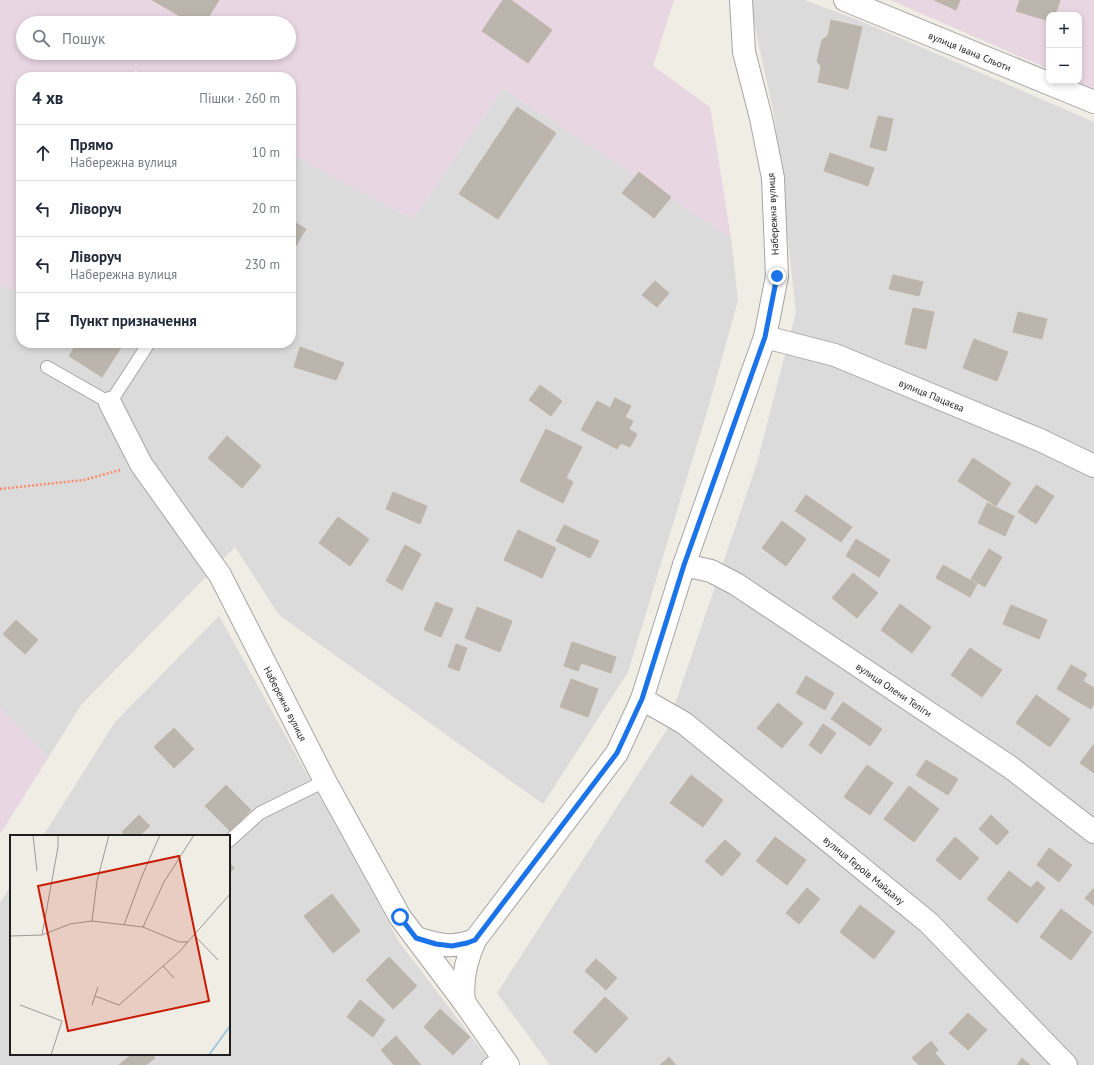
<!DOCTYPE html>
<html lang="uk">
<meta charset="utf-8">
<style>
body{margin:0;font-family:"PT Sans",sans-serif;background:#f6f6f7;color:#1f2937}
.controls{position:absolute;right:12px;top:12px;display:grid;overflow:hidden;border-radius:8px;box-shadow:0 2px 6px #0003}
.controls button{width:36px;height:36px;display:grid;place-items:center;padding:0;border:0;border-bottom:1px solid #e0e1e3;background:#fff;color:#1f2937;font:20px sans-serif}
.stop{position:absolute;width:12px;height:12px;margin:-9px;border:3px solid #1a73e8;border-radius:50%;background:#fff}
.stop.end{background:#1a73e8;border-color:#fff;box-shadow:0 1px 4px #0008}
.list{margin:0;padding:0;list-style:none}
h2{display:flex;justify-content:space-between;align-items:center;height:52px;margin:0;padding:0 16px;font-size:17px}
h2 small{font-size:13px;font-weight:400;color:#747a83}
.list li{display:grid;grid-template-columns:26px 1fr auto;gap:12px;align-items:center;box-sizing:border-box;height:56px;padding:0 16px;border-top:1px solid #e0e1e3}
.list b{display:block;font-size:15px;white-space:nowrap}
.list p{margin:0;font-size:13px;white-space:nowrap;color:#747a83}
.list em{font-size:13px;font-style:normal;color:#747a83}
.icon{flex:none;width:22px;height:22px;fill:none;stroke:currentColor;stroke-width:2;stroke-linecap:round;stroke-linejoin:round}
.map{position:relative;flex:none;width:1094px;height:1065px;overflow:hidden}
.search{position:absolute;background:#fff;box-shadow:0 2px 6px #0003;left:16px;top:16px;width:280px;height:44px;display:flex;align-items:center;gap:10px;box-sizing:border-box;padding:0 14px;border-radius:22px;color:#747a83;font-size:15px}
.panel{position:absolute;background:#fff;box-shadow:0 2px 6px #0003;left:16px;top:72px;width:280px;height:276px;border-radius:16px}
.map>svg:first-child{display:block}
.residential{fill:#dcdbdb}
.industrial{fill:#e8d6e2;fill-rule:evenodd}
.building{fill:#bbb5ad;stroke:#c0b5a7}
.lines{fill:none;stroke-linecap:round;stroke-linejoin:round}
.service-casing{stroke:#a5a5a5;stroke-width:14}
.minor-casing{stroke:#a5a5a5;stroke-width:24}
.path{stroke:#f88b6c;stroke-width:2.5;stroke-dasharray:2 2;stroke-linecap:butt}
.service{stroke:#fff;stroke-width:12}
.minor{stroke:#fff;stroke-width:22}
.route{stroke:#1a73e8;stroke-width:5}
.labels{text-anchor:middle;dominant-baseline:central;stroke-width:3;stroke-linejoin:round;paint-order:stroke}
.street-label{font-size:10px;fill:#1e1e1e;stroke:#fff}
.inset-river{fill:none;stroke:#a5c9dc;stroke-width:2}
.inset-road{fill:none;stroke:#9b9a95;stroke-width:1}
.view{fill:#c91b03;fill-opacity:0.15;stroke:#c91b03;stroke-width:2}
.inset-edge{fill:none;stroke:#1e1e1e;stroke-width:2}
</style>
<div class="map">
<svg width="1094" height="1065" viewBox="0 0 1094 1065">
<rect width="100%" height="100%" fill="#efede4"/>
<path class="residential" d="M749,0h55l52,19 238,103v943h-544l-53,-72 169,-262 91,-268 39,-151 -22,-198z
M503,89l228,149 7,62 -29,105 -81,267 -85,132 -264,-189 -44,-68 -154,158 -33,53 -48,-51v-423l15,6 6,-11v64h270v-189l122,65z
M219,616l144,259 36,67 94,123h-493v-162l11,-17v168h218v-218h-186l72,-114z"/>
<path class="industrial" d="M0,0h674l-21,66 57,41 21,131 -228,-149 -90,130 -122,-65v-77h-143l-13,-7 -4,7h-110v202l-6,11 -15,-6zM23,23h266v30h-266z
M890,0h204v89l-17,-8h2v-66h-30v54z
M0,707l48,51 -48,76z"/>
<path class="building" d="M152,0h67l-14,23h-13z
M503,0h8l41,30 -24,33 -46,-32z
M934,0h26l-4,10z
M1020,0h40l-5,15h-6v6l-33,-10z
M831,20l31,7 -14,62 -30,-7 3,-15 -4,-6 5,-21 6,-4z
M517,107l39,26 -58,86 -39,-25z
M878,116l15,3 -7,32 -16,-4z
M830,153l44,15 -6,18 -44,-15z
M639,172l32,25 -17,21 -32,-25z
M291,220l15,9 -15,25z
M893,275l30,7 -4,14 -30,-7z
M655,281l14,12 -12,14 -15,-12z
M913,308l21,4 -8,37 -21,-5z
M1018,312l29,7 -5,20 -29,-7z
M974,339l34,13 -11,29 -34,-13z
M77,343h47l-22,34 -33,-21z
M300,347l44,16 -8,17 -42,-13z
M540,385l22,16 -11,15 -22,-16z
M615,398l16,8 -6,11 8,4 -4,8 8,5 -7,13 -9,-4 -4,6 -36,-19 16,-29 13,7z
M546,429l36,18 -16,31 7,4 -10,21 -43,-22z
M227,436l34,30 -19,22 -34,-30z
M973,458l38,25 -15,23 -38,-25z
M1036,485l18,11 -18,28 -18,-12z
M393,492l34,14 -7,18 -34,-15z
M806,495l46,32 -11,15 -46,-31z
M987,503l27,13 -9,20 -27,-13z
M338,517l31,22 -19,27 -31,-23z
M782,521l24,18 -20,27 -24,-18z
M564,525l35,16 -9,17 -34,-17z
M518,530l38,18 -14,30 -38,-18z
M856,539l34,21 -11,17 -33,-21z
M405,545l16,9 -19,36 -16,-9z
M989,549l13,8 -17,30 -14,-8z
M943,565l34,19 -7,13 -34,-19z
M853,573l25,20 -21,25 -25,-20z
M436,602l17,7 -12,28 -17,-7z
M900,604l31,23 -19,26 -31,-23z
M1011,605l36,15 -8,19 -36,-15z
M477,607l35,14 -12,31 -35,-14z
M16,620l22,20 -13,14 -22,-20z
M572,642l44,15 -5,16 -30,-10 -3,8 -14,-5z
M456,644l11,4 -8,23 -11,-4z
M970,648l32,22 -20,27 -31,-22z
M1071,665l16,9 -4,7 11,7v15l-3,6 -34,-20z
M806,676l28,17 -9,17 -29,-17z
M571,679l27,10 -10,28 -28,-10z
M1036,695l34,24 -20,28 -34,-24z
M843,702l39,27 -12,17 -39,-27z
M778,703l25,20 -21,25 -25,-20z
M823,724l13,9 -15,21 -12,-9z
M174,728l20,21 -20,19 -20,-21z
M1094,744v29l-14,-10z
M926,760l32,19 -10,16 -32,-20z
M867,765l26,18 -23,32 -26,-18z
M691,775l32,25 -20,27 -33,-24z
M226,785l25,25 -21,21 -25,-25z
M909,786l30,23 -25,33 -30,-23z
M139,815l11,11 -11,10h-13l-4,-4z
M991,815l18,17 -12,13 -18,-16z
M775,837l31,23 -19,25 -31,-24z
M955,837l24,21 -19,22 -24,-20z
M725,840l16,14 -19,22 -17,-15z
M1049,848l23,17 -13,17 -22,-17z
M229,863l5,5 -5,6z
M1009,871l22,17 6,-7 8,7 -28,35 -30,-24z
M807,888l13,11 -21,25 -13,-11z
M1094,888v18l-9,-8z
M332,894l28,37 -27,22 -29,-37z
M860,905l35,27 -21,27 -34,-27z
M1061,909l31,23 -21,28 -31,-23z
M389,957l28,29 -24,23 -27,-29z
M596,959l21,19 -11,12 -21,-19z
M605,997l23,21 -32,35 -23,-21z
M360,1000l25,20 -12,17 -26,-20z
M440,1009l30,28 -17,18 -29,-28z
M968,1013l19,17 -19,20 -19,-17z
M396,1036l25,29h-27l-13,-15z
M931,1041l7,9 -3,3 10,12h-26l-7,-7z
M132,1054h19l4,4 -9,7h-27z
M669,1057l7,8h-16z
M1022,1058l8,7h-13z"/>
<g class="lines">
<g class="service-casing">
<path id="service" d="M47,367l63,36 39,-60
M229,841l31,-28 65,-32
M488,1065l13,-9"/>
</g>
<g class="minor-casing">
<g id="minor">
<path id="s1" d="M845,0l249,102"/>
<path id="s2" d="M765,337l70,18 205,85 54,26"/>
<path id="s3" d="M110,403l31,61 79,111 105,206 75,136 64,85 44,63"/>
<path id="s4" d="M684,565l27,6 25,13 274,183 84,65"/>
<path id="s5" d="M642,699l42,24 245,200 137,142"/>
<path d="M416,938c22,7 36,11 59,2"/>
<path d="M464,1002c-3,-23 2,-42 11,-62l142,-187 25,-54 42,-134 81,-228 12,-61 -4,-98 -12,-60 -17,-66 -3,-52"/>
</g>
</g>
<path class="path" d="M0,489l84,-9 36,-10"/>
<use href="#service" class="service"/>
<use href="#minor" class="minor"/>
</g>
<g class="lines">
<path class="route" d="M400,917l16,21 20,6 16,2 15,-3 8,-3 142,-187 25,-54 42,-134 81,-228 12,-61"/>
</g>
<g class="labels">
<g class="street-label">
<text stroke="none"><textPath href="#s1" startOffset="135">вулиця Івана Сльоти</textPath></text>
<text transform="translate(773 214) rotate(-93)">Набережна вулиця</text>
<text stroke="none"><textPath href="#s2" startOffset="177">вулиця Пацаєва</textPath></text>
<text stroke="none"><textPath href="#s4" startOffset="246">вулиця Олени Теліги</textPath></text>
<text stroke="none"><textPath href="#s3" startOffset="349">Набережна вулиця</textPath></text>
<text stroke="none"><textPath href="#s5" startOffset="281">вулиця Героїв Майдану</textPath></text>
</g>
</g>
<g transform="translate(10 835)">
<rect width="220" height="220" fill="#efede4"/>
<path class="inset-river" d="M199,220l21,-29"/>
<path class="inset-road" d="M23,0l4,36M82,86l5,-40 12,-46M114,90l18,-49 18,-41M133,92l21,-45 30,-47M32,100l16,-88v-12M184,100l24,25M0,101l32,-1 28,-11 22,-3 51,6 36,15h9M153,131l11,12M85,161l24,9M10,170l42,16 -11,34M82,170l6,-18M109,170l60,-53 51,-58"/>
<path class="view" d="M169,21l30,145 -141,30 -30,-145z"/>
<rect width="220" height="220" class="inset-edge"/>
</g>
</svg>
<div class="controls">
<button>+</button>
<button>−</button>
</div>
<div class="stop" style="left:400px;top:917px"></div>
<div class="stop end" style="left:777px;top:276px"></div>
<div class="search"><svg class="icon" aria-label="search" viewBox="0 0 24 24"><circle cx="10" cy="10" r="6"/><path d="M15 15l6 6"/></svg>Пошук</div>
<section class="panel">
<h2>4 хв<small>Пішки · 260 m</small></h2>
<ul class="list">
<li><svg class="icon" aria-label="ahead" viewBox="0 0 24 24"><path d="M12 20V5M6 11l6-6 6 6"/></svg><div><b>Прямо</b><p>Набережна вулиця</p></div><em>10 m</em></li>
<li><svg class="icon" aria-label="left" viewBox="0 0 24 24"><path d="M17 20v-9H6M10 6l-5 5 5 5"/></svg><div><b>Ліворуч</b></div><em>20 m</em></li>
<li><svg class="icon" aria-label="left" viewBox="0 0 24 24"><path d="M17 20v-9H6M10 6l-5 5 5 5"/></svg><div><b>Ліворуч</b><p>Набережна вулиця</p></div><em>230 m</em></li>
<li><svg class="icon" aria-label="arrive" viewBox="0 0 24 24"><path d="M6 21V4h12l-3 4 3 4H6"/></svg><div><b>Пункт призначення</b></div></li>
</ul>
</section>
</div>
